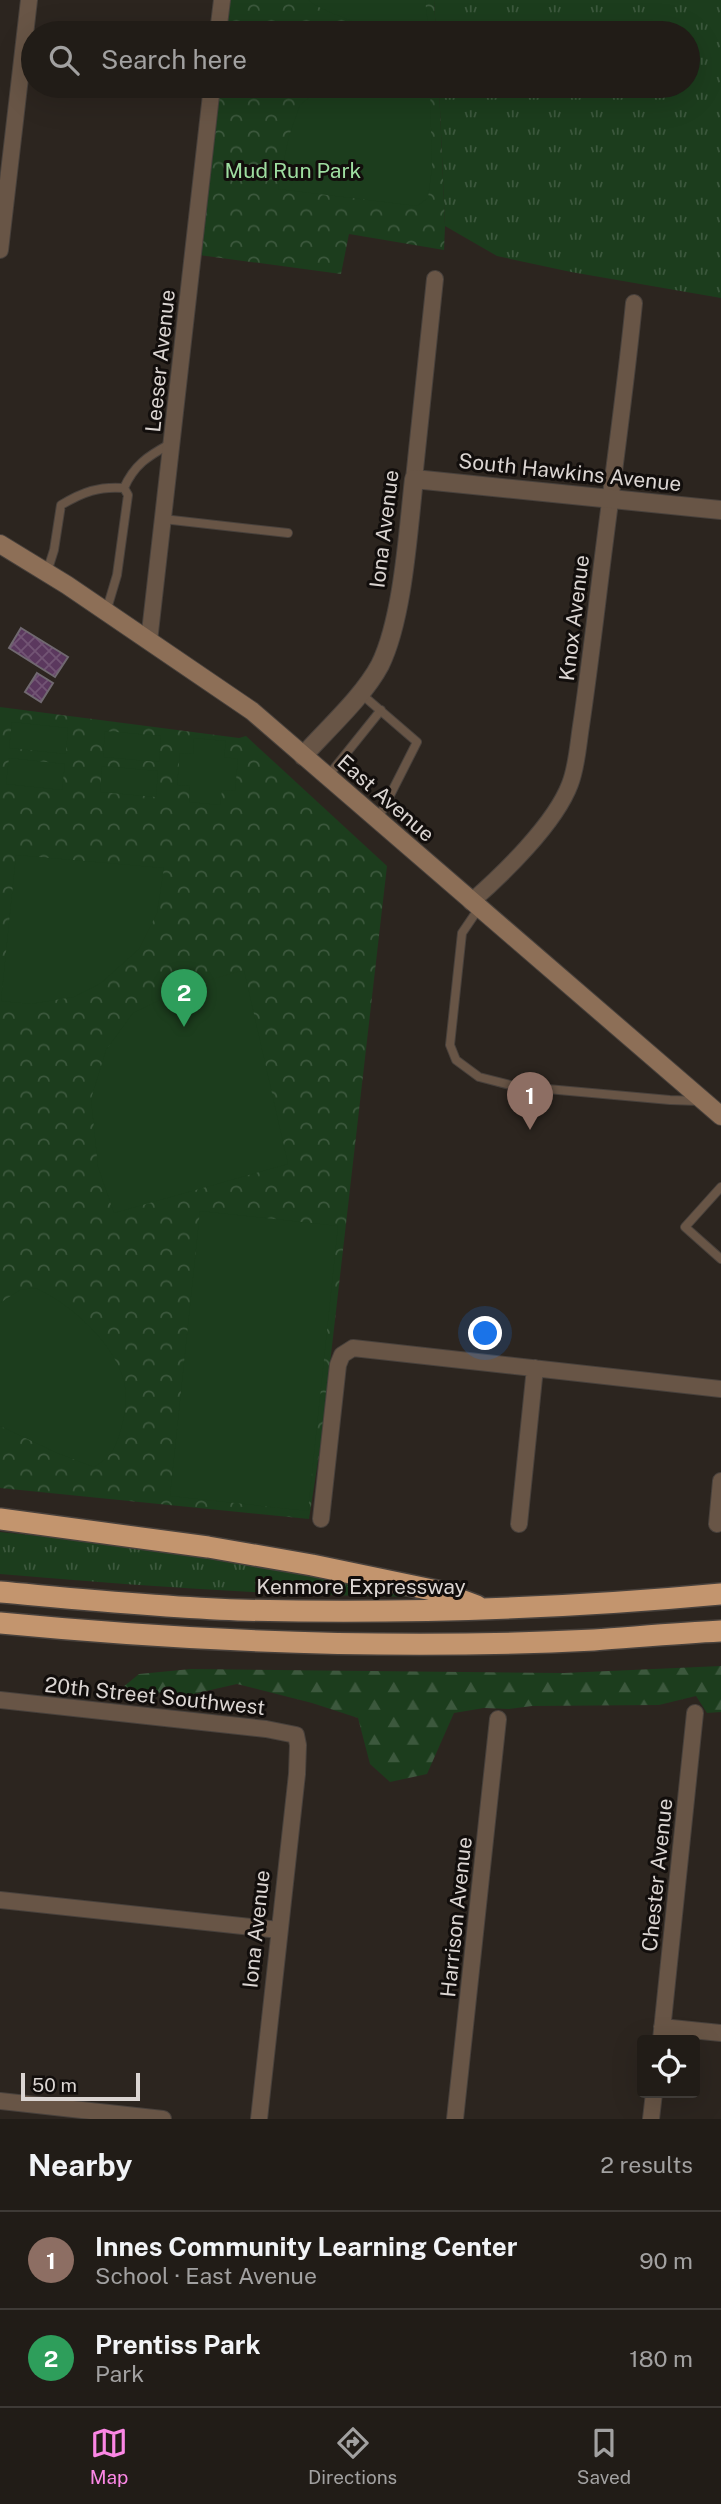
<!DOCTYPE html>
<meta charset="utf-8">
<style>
body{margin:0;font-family:"Public Sans",sans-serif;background:#2d2924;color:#f1f3f6}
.controls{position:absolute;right:21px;bottom:21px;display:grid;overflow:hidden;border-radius:7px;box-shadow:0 7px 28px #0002}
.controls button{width:63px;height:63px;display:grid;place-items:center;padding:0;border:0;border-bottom:2px solid #3e3a36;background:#211c17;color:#f1f3f6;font:35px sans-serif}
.scale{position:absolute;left:21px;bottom:18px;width:119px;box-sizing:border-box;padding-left:7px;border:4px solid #dbd5d2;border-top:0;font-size:19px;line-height:24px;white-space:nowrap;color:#dbd5d2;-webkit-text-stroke:5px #120e0c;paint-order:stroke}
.you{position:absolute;left:486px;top:1334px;width:24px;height:24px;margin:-18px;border:5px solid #fff;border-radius:50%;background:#1a73e8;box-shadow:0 0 0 10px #1a73e833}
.badge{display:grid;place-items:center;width:46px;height:46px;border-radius:50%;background:#fb87e5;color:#fff;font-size:23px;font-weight:700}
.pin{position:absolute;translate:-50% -58px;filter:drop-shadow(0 2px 4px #0008)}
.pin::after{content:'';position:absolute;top:37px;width:24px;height:21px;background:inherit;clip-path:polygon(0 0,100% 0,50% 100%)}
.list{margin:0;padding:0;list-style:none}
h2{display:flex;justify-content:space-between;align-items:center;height:91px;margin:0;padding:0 28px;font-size:30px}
h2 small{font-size:23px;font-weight:400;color:#a2a1a1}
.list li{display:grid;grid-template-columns:46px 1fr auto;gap:21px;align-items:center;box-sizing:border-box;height:98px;padding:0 28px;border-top:2px solid #3e3a36}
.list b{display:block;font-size:26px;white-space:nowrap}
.list p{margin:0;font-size:23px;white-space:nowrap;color:#a2a1a1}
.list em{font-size:23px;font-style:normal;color:#a2a1a1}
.icon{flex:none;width:38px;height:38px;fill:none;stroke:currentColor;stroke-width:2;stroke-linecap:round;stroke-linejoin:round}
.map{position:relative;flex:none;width:721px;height:2119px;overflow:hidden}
.search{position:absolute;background:#211c17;box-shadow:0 7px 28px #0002;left:21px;right:21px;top:21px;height:77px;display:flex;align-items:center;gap:18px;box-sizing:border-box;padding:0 24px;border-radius:38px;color:#a2a1a1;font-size:26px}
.sheet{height:287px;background:#211c17}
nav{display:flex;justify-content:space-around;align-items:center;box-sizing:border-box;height:98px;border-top:2px solid #3e3a36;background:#211c17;font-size:19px;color:#a2a1a1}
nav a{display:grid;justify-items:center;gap:4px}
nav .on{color:#fb87e5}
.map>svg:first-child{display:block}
.grass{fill:url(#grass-tufts)}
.forest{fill:url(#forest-firs)}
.park{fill:url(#park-crowns)}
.pitch{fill:#1c3d1d}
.building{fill:url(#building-cross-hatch);stroke:#706870;stroke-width:2}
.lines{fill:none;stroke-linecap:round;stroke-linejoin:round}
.service-casing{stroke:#48413c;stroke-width:10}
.minor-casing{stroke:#48413c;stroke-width:18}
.tertiary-casing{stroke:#48413c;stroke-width:20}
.secondary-casing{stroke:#48413c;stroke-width:20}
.motorway-casing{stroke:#48413c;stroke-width:24}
.service{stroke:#685546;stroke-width:8}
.minor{stroke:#685546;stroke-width:16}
.tertiary{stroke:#685546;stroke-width:18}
.secondary{stroke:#8d6f57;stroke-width:18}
.motorway{stroke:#c3956e;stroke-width:21}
.labels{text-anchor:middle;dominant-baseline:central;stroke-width:6;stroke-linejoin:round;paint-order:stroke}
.park-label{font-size:21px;fill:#9edda0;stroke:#120e0c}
.street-label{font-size:21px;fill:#dbd5d2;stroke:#120e0c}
</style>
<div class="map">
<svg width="721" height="2119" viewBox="0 0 721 2119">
<defs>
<pattern id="grass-tufts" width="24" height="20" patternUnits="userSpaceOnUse" patternTransform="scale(1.75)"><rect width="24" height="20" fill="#1c3d1d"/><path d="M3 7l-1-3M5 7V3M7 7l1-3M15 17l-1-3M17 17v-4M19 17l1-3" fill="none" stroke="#3c583d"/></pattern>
<pattern id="forest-firs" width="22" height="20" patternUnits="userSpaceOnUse" patternTransform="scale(1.75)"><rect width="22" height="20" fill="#1c3d1d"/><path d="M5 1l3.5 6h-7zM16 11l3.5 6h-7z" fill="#3c583d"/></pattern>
<pattern id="park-crowns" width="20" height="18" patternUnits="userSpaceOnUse" patternTransform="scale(1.75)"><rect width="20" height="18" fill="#1c3d1d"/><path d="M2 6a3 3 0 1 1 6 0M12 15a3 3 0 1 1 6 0" fill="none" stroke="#3c583d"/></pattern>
<pattern id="building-cross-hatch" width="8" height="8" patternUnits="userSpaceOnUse" patternTransform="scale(1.75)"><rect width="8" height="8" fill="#5b385e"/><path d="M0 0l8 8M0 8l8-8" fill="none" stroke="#725474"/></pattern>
</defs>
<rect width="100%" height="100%" fill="#2c251f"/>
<path class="grass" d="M434,0h287v298l-150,-26 -74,-16 -52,-30 -6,-140h249v-53h-252z
M0,1532l173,17 245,42v6c-140,-1 -279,-11 -418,-23z"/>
<path class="forest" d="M721,1666v46l-14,1 -11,-17 -37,9 -127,1 -23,3 -25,-1 -30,5 -27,61 -37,8 -20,-18 -12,-46 -46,-15 -75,-19 -44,10 -76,-2 22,-18 52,-5 373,4z"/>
<path class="park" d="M228,0h206l2,33h-212z
M218,86h221l6,140 -1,24 -95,-16 -8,40 -142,-19z
M0,707l239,31 7,-2 141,130 -66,576 -12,77 -309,-31z"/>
<path class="pitch" d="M308,0h117l3,25c-36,6 -57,5 -91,-10 -10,-4 -20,-8 -29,-15z
M323,86h107l2,82 -4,30 -11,8 -139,-17 11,-53 11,-31z
M12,722l56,6 -2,26 -57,-6z
M105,731l56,5 -2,26 -56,-5z
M194,738l32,3 -2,16 14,2 -3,32 -13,-1 -2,15 -31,-3 1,-16 -13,-1 3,-32 13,1z
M9,758l56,6 -3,26 -56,-6z
M102,766l56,5 -2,26 -56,-5z
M16,855l148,13 -7,45 -18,36 -38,34 -27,14 -44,7 -29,-3z
M244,970l44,194 -174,49 -16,-46 -7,-68 15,-49 27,-37 55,-27z
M200,1211l138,15 -30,285 -138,-15z
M35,1288c38,16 91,65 91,108 0,11 -2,23 -5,33 -6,20 -9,27 -27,38l-37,-14 -57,-27v-123l20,-13z"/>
<path class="building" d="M21,628l47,29 -13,20 -46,-29z
M37,673l16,10 -12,19 -16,-10z"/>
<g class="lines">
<g class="service-casing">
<path id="service" d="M124,488c10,-23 24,-32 46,-44
M163,519l125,14
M47,572l7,-22 7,-45c22,-13 38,-19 63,-17l4,7 -11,80 -11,37
M359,692l58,50 -40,79
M328,776l53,-66
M479,908l-17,25 -12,112 6,15 23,17 35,9 156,14 29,1
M721,1187l-36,40 36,32"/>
</g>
<g class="minor-casing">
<path id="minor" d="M218,33l4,-33
M0,250l29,-250
M414,479l21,-200
M149,641l63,-555
M471,902c32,-28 84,-78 99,-118 7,-18 8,-39 11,-58 6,-40 11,-81 16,-121 12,-101 27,-201 37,-302
M321,1519l17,-154 4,-10 11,-7 368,41
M519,1524l16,-156
M717,1524l4,-43
M0,1700l266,29 30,6 2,10 -1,29 -38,345
M0,1900l279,30
M662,2027l59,6
M661,2040l34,-327
M0,2101l163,18
M455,2119l43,-400
M651,2119l3,-26"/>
</g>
<g class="tertiary-casing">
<path id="tertiary" d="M303,756c24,-27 60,-59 77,-91 23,-47 28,-133 34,-186l307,31"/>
</g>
<g class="secondary-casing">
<path id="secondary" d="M0,544l67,41 185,126 469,405"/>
</g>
<g class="motorway-casing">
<path id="motorway" d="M0,1519l208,28 104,18 125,26 40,15
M0,1592c79,7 159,15 238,18 162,4 322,-1 483,-16
M0,1623c197,19 396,27 594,17 42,-3 85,-7 127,-9"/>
</g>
<use href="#service" class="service"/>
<use href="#minor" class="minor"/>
<use href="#tertiary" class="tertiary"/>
<use href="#secondary" class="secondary"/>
<use href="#motorway" class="motorway"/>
</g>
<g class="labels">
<g class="park-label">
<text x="293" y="170">Mud Run Park</text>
</g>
<g class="street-label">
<text transform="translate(160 361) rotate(-84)">Leeser Avenue</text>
<text transform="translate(570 472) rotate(6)">South Hawkins Avenue</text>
<text transform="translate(384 529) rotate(-83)">Iona Avenue</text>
<text transform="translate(574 618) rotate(-83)">Knox Avenue</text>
<text transform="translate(386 798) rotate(41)">East Avenue</text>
<text x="361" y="1586">Kenmore Expressway</text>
<text transform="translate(155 1696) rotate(6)">20th Street Southwest</text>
<text transform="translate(657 1875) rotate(-84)">Chester Avenue</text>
<text transform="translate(456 1917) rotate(-84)">Harrison Avenue</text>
<text transform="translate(256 1929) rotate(-84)">Iona Avenue</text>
</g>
</g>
</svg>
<div class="controls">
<button><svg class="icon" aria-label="locate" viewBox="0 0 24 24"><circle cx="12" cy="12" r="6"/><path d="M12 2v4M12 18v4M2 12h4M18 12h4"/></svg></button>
</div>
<div class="scale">50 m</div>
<div class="you"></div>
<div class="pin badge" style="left:530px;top:1130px;background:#8d6e63">1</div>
<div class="pin badge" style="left:184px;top:1027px;background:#2e9e5b">2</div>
<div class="search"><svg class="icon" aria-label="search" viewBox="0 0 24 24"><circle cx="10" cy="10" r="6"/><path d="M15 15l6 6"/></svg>Search here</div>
</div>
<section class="sheet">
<h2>Nearby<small>2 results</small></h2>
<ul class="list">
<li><span class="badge" style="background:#8d6e63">1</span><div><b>Innes Community Learning Center</b><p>School · East Avenue</p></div><em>90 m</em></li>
<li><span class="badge" style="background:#2e9e5b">2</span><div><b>Prentiss Park</b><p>Park</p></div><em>180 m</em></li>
</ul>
</section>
<nav>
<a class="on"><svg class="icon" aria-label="map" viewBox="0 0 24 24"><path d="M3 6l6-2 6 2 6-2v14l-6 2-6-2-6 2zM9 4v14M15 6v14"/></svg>Map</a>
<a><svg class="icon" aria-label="directions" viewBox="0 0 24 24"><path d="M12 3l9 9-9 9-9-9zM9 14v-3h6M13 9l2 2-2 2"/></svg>Directions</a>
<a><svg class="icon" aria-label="saved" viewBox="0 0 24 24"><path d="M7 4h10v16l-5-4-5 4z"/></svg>Saved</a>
</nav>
